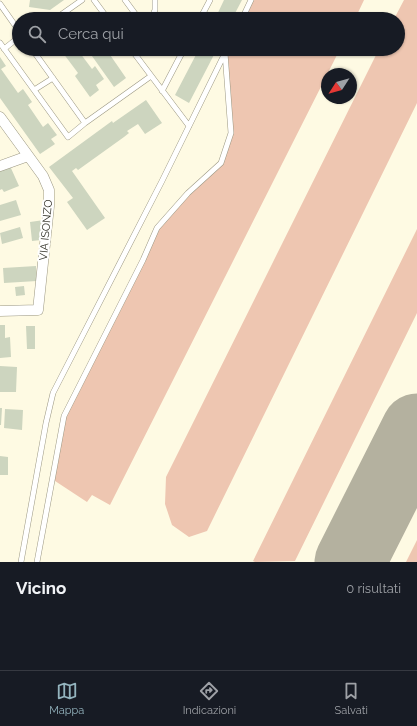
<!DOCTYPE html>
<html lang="it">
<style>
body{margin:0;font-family:Raleway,sans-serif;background:#242831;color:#f1f3f6}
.compass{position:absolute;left:321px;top:68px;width:36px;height:36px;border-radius:50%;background:#171b24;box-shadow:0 1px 3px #0004;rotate:234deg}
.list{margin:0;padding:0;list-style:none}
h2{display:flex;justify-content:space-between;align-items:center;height:52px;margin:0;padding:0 16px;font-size:17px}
h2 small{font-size:13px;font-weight:400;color:#9ea1a6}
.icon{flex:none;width:22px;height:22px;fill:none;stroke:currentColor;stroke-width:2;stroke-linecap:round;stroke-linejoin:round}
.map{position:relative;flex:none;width:417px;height:562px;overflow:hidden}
.search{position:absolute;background:#171b24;box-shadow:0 1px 3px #0004;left:12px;right:12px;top:12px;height:44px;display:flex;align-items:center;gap:10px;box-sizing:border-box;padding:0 14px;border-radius:22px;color:#9ea1a6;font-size:15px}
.sheet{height:108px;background:#171b24}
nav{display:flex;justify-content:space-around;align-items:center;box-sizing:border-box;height:56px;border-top:1px solid #363941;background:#171b24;font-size:11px;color:#9ea1a6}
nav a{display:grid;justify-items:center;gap:2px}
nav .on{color:#94b4be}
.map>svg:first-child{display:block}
.green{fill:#eec6b1}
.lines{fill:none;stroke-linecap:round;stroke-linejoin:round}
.runway{stroke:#b4b19f;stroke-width:71}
.building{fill:#cdd5bf}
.service-casing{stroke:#9b9782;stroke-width:6}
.minor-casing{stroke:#9b9782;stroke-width:11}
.service{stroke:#fff;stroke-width:5}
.minor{stroke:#fff;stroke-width:10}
.labels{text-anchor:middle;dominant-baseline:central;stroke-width:4;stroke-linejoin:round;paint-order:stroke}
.street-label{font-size:11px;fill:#313027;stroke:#fff}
</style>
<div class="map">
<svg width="417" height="562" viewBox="0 0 417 562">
<rect width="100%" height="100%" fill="#fefae3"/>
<path class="green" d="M251,0h113l-9,19h-113z
M404,0h13v103l-210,428 -18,6 -17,-12 -7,-21 1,-27 213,-428h19v-30h-4z
M227,49h113l-230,456 -18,-10 -5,7 -35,-23 12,-63 93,-188 64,-65 10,-30z
M417,229v84l-122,248 -40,1 -2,-1z
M417,540v22h-11z"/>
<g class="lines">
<path class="runway" d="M350,562l67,-133"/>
</g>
<path class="building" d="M30,0h34l-14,10 -21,-3z
M224,0h18l-10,19h-17z
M60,49h17l15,20 3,-3 9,13 -8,6 3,5 -9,7 -15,-21 3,-3z
M87,49h19l20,29 -12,9z
M199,49h18l-28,54 -14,-8z
M0,57l6,9 -5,3 17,24 5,-4 9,13 -4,3 15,22 5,-4 9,12 -6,4 4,5 -15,10 -40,-56z
M146,100l16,23 -17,11 -7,-10 -11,7 2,2 -5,4 -46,33 -2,-2 -4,3 33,47 -18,12 -20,-28 6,-4 -24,-31 63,-46 1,2z
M10,166l9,20 -15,6 -2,-3 -2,1v-20z
M16,200l5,15 -21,6v-16z
M44,220l2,11h-6l1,9 -9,1 -2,-19z
M20,227l3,11 -21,6 -2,-11z
M36,266l1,15 -33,2 -1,-15z
M24,286l1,9 -9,1 -1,-9z
M0,325h5v13l5,-1 1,20 -11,1z
M26,326h9v23h-8z
M0,366l17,1 -1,25h-16z
M0,408h2l-1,17h-1z
M5,409l18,1 -1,20 -18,-2z
M0,456l8,1v18h-8z"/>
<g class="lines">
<g class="service-casing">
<path id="service" d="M94,0l14,19
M125,0l14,19
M0,4l19,27
M55,19l27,-19
M151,19l4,-9v-10
M200,19l10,-19
M242,19l9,-19
M0,43l68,94 17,-14
M4,49l15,-12
M32,49l53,74 66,-47
M131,49l58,77
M135,54l7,-5
M34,90l19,-12
M162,91l22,-42
M21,562l25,-139 7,-30 109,-212 65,-132
M37,562l27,-146 79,-156 14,-32 31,-35 33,-30 10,-30 -6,-80"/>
</g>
<g class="minor-casing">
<path id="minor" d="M0,117l43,59 6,14v16l-11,104 -38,1
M0,166l28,-10"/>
</g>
<use href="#service" class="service"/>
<use href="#minor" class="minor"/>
</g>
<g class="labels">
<g class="street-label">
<text transform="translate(46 230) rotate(-85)">VIA ISONZO</text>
</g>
</g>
</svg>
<svg class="compass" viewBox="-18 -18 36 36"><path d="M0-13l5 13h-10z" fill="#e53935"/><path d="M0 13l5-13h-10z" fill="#9ea1a6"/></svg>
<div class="search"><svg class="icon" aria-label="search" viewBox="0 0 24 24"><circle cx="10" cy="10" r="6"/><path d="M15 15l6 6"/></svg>Cerca qui</div>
</div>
<section class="sheet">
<h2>Vicino<small>0 risultati</small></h2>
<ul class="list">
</ul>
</section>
<nav>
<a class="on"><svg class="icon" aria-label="map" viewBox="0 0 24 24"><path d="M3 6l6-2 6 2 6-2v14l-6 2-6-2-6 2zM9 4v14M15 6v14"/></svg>Mappa</a>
<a><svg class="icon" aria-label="directions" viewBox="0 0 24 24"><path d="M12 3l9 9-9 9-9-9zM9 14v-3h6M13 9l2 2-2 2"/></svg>Indicazioni</a>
<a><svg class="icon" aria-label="saved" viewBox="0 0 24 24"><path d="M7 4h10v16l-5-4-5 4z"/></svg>Salvati</a>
</nav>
